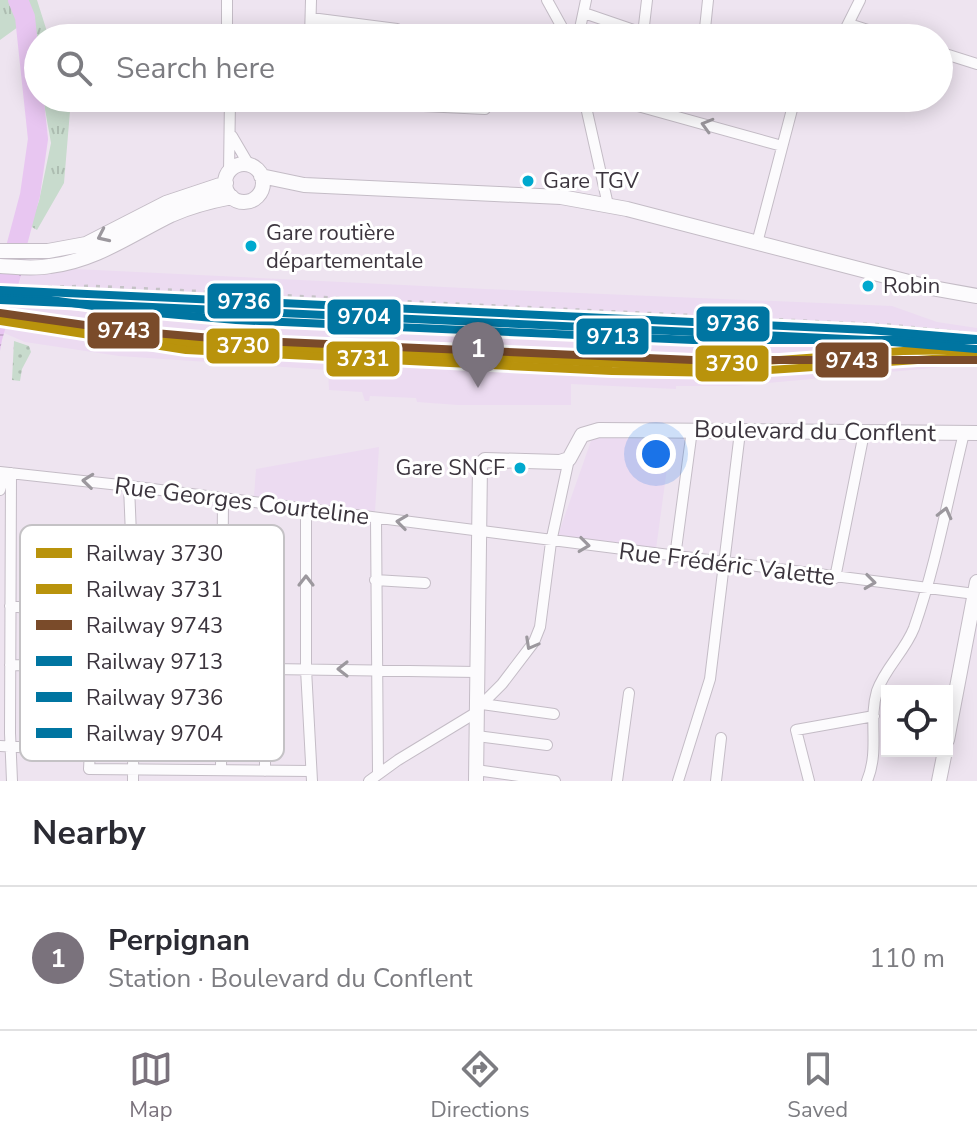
<!DOCTYPE html>
<meta charset="utf-8">
<style>
body{margin:0;font-family:"Nunito Sans",sans-serif;background:#f7f7f7;color:#2b2b33}
.controls{position:absolute;right:24px;bottom:24px;display:grid;overflow:hidden;border-radius:0px;box-shadow:0 4px 20px #0003}
.controls button{width:72px;height:72px;display:grid;place-items:center;padding:0;border:0;border-bottom:2px solid #e1e1e2;background:#fff;color:#2b2b33;font:40px sans-serif}
.you{position:absolute;left:656px;top:454px;width:28px;height:28px;margin:-20px;border:6px solid #fff;border-radius:50%;background:#1a73e8;box-shadow:0 0 0 12px #1a73e833}
.badge{display:grid;place-items:center;width:52px;height:52px;border-radius:50%;background:#7a727c;color:#fff;font-size:26px;font-weight:700}
.pin{position:absolute;translate:-50% -66px;filter:drop-shadow(0 2px 4px #0008)}
.pin::after{content:'';position:absolute;top:42px;width:28px;height:24px;background:inherit;clip-path:polygon(0 0,100% 0,50% 100%)}
.list{margin:0;padding:0;list-style:none}
h2{display:flex;justify-content:space-between;align-items:center;height:104px;margin:0;padding:0 32px;font-size:34px}
h2 small{font-size:26px;font-weight:400;color:#7c7c81}
.list li{display:grid;grid-template-columns:52px 1fr auto;gap:24px;align-items:center;box-sizing:border-box;height:144px;padding:0 32px;border-top:2px solid #e1e1e2}
.list b{display:block;font-size:30px;white-space:nowrap}
.list p{margin:0;font-size:26px;white-space:nowrap;color:#7c7c81}
.list em{font-size:26px;font-style:normal;color:#7c7c81}
.icon{flex:none;width:44px;height:44px;fill:none;stroke:currentColor;stroke-width:2;stroke-linecap:round;stroke-linejoin:round}
.map{position:relative;flex:none;width:977px;height:781px;overflow:hidden}
.search{position:absolute;background:#fff;box-shadow:0 4px 20px #0003;left:24px;right:24px;top:24px;height:88px;display:flex;align-items:center;gap:20px;box-sizing:border-box;padding:0 28px;border-radius:44px;color:#7c7c81;font-size:30px}
.sheet{height:248px;background:#fff}
nav{display:flex;justify-content:space-around;align-items:center;box-sizing:border-box;height:112px;border-top:2px solid #e1e1e2;background:#fff;font-size:22px;color:#7c7c81}
nav a{display:grid;justify-items:center;gap:4px}
nav .on{color:#7a727c}
.map>svg:first-child{display:block}
.built{fill:#ecdbf1}
.grass{fill:url(#grass-tufts)}
.park{fill:url(#park-dots)}
.water{fill:url(#water-rules)}
.lines{fill:none;stroke-linecap:round;stroke-linejoin:round}
.river{stroke:#e8c6f1;stroke-width:20}
.street-casing{stroke:#c4bcc6;stroke-width:12}
.secondary-casing{stroke:#c4bcc6;stroke-width:16}
.street{stroke:#fcfbfd;stroke-width:10}
.secondary{stroke:#fcfbfd;stroke-width:14}
.rail{stroke:#c5c2c6;stroke-width:3;stroke-dasharray:4 8;stroke-linecap:butt}
.rail-1-casing{stroke:#fff;stroke-width:14}
.rail-2-casing{stroke:#fff;stroke-width:14}
.rail-3-casing{stroke:#fff;stroke-width:14}
.rail-4-casing{stroke:#fff;stroke-width:14}
.rail-5-casing{stroke:#fff;stroke-width:14}
.rail-6-casing{stroke:#fff;stroke-width:14}
.rail-1{stroke:#b9930c;stroke-width:8}
.rail-2{stroke:#b9930c;stroke-width:8}
.rail-3{stroke:#7a4b2a;stroke-width:8}
.rail-4{stroke:#0075a1;stroke-width:8}
.rail-5{stroke:#0075a1;stroke-width:8}
.rail-6{stroke:#0075a1;stroke-width:8}
.oneway{stroke:#9c989e}
.bus-dot{fill:#00a9ce;stroke:#fff;stroke-width:3}
.labels{text-anchor:middle;dominant-baseline:central;stroke-width:6;stroke-linejoin:round;paint-order:stroke}
.bus-label{font-size:22px;fill:#3c353e;stroke:#fff;text-anchor:start}
.street-label{font-size:24px;fill:#3c353e;stroke:#fff}
.key{fill:#fff;stroke:#c4c2c5;stroke-width:2}
.key-label{font-size:22px;fill:#3c353e}
.line-badge{stroke:#fff;stroke-width:3}
.badge-label{font-size:22px;text-anchor:middle;font-weight:bold;fill:#fff}
</style>
<div class="map">
<svg width="977" height="781" viewBox="0 0 977 781">
<defs>
<pattern id="grass-tufts" width="24" height="20" patternUnits="userSpaceOnUse" patternTransform="scale(2)"><rect width="24" height="20" fill="#c8dbcd"/><path d="M3 7l-1-3M5 7V3M7 7l1-3M15 17l-1-3M17 17v-4M19 17l1-3" fill="none" stroke="#adbdb1"/></pattern>
<pattern id="park-dots" width="8" height="8" patternUnits="userSpaceOnUse" patternTransform="scale(2)"><rect width="8" height="8" fill="#c8dbcd"/><path d="M2 2h.1M6 6h.1" fill="none" stroke="#adbdb1" stroke-width="1.8" stroke-linecap="round"/></pattern>
<pattern id="water-rules" width="6" height="5" patternUnits="userSpaceOnUse" patternTransform="scale(2)"><rect width="6" height="5" fill="#e8c6f1"/><path d="M0 2.5h6" fill="none" stroke="#c8abd0"/></pattern>
</defs>
<rect width="100%" height="100%" fill="#eee4f0"/>
<path class="built" d="M75,269l410,20 407,17 45,16 40,6v36l-242,22h-59v3l-105,-5v21h-113l-41,-3 -1,-4 -46,-2 -1,5h-4l-3,-9 -33,-2 -1,-20 -209,-14 -94,-14 -21,-9 18,-59z
M592,438l79,1 -15,110 -98,-14z
M379,447l-4,65 -121,-16 2,-27z"/>
<path class="grass" d="M0,0h37l12,38h-11v33l-9,-52 -29,21z
M43,98h25l2,13 -6,72 -27,47 -7,-4 9,-25 12,-58z"/>
<path class="park" d="M14,341l15,5 2,6 -9,17 -2,12 -8,-1z"/>
<path class="water" d="M28,252l-26,88 -2,11v-98z"/>
<g class="lines">
<path class="river" d="M0,308l30,-113 8,-56 -13,-122 -7,-17"/>
<g class="street-casing">
<path id="street" d="M227,0v38
M547,0l21,38
M584,13l73,25
M311,18l86,11
M849,24l44,14
M643,34l4,-34
M310,38l1,-38
M578,38l8,-38
M704,38l4,-38
M841,38l19,-38
M939,52l38,12
M584,98l24,107
M609,98l173,48
M231,99l29,-1 225,11v-11
M232,136l17,29
M229,172l1,-74
M757,243l38,-145
M0,472l129,14 846,108
M11,473l-1,260 2,48
M129,486l5,123 -1,172
M0,490l5,-17
M306,510v159l6,112
M376,519l2,254
M675,557l17,-127
M835,578l29,-145
M375,580l50,3
M10,606l124,15
M10,665l467,7
M482,704l72,10
M477,706l5,-2 20,-20 32,-42 6,-15 11,-85 18,-83
M477,736l70,9
M0,746l90,5 -1,18 222,2
M221,770l2,-271
M476,770l79,11
M265,771v-101
M369,781l29,-21 79,-48
M617,781l12,-88
M678,781l32,-102 30,-247
M716,781l5,-43
M809,781l-13,-51 78,-14
M867,781c13,-32 1,-59 10,-90 8,-23 28,-40 37,-63 22,-63 34,-130 50,-195"/>
</g>
<g class="secondary-casing">
<path id="secondary" d="M225 183a19 19 0 1 1 38 0a19 19 0 1 1-38 0Z
M261,176l43,9 257,12 66,12 305,79 45,8
M0,251h48l38,-7 80,-41 60,-20
M0,266c17,1 34,3 50,0 45,-5 82,-32 121,-51 20,-9 40,-14 61,-18
M947,740l30,-158
M476,781l4,-316 5,-5 75,2 9,-3 13,-24 17,-5 378,3
M939,781l6,-30"/>
</g>
<use href="#street" class="street"/>
<use href="#secondary" class="secondary"/>
<path class="rail" d="M0,288l91,-2 799,39 87,9
M0,299l174,20 309,15"/>
<g class="rail-1-casing">
<path id="rail-1" d="M0,315l114,20 72,8 496,24 221,-16 74,-1"/>
</g>
<g class="rail-2-casing">
<path id="rail-2" d="M0,321l186,29 426,21 113,2 252,-17"/>
</g>
<g class="rail-3-casing">
<path id="rail-3" d="M0,313l120,17 115,10 458,20h284"/>
</g>
<g class="rail-4-casing">
<path id="rail-4" d="M1,293l121,17 114,10 457,20h284"/>
</g>
<g class="rail-5-casing">
<path id="rail-5" d="M0,290l869,40 108,9"/>
</g>
<g class="rail-6-casing">
<path id="rail-6" d="M0,300l868,40 108,9"/>
</g>
<use href="#rail-1" class="rail-1"/>
<use href="#rail-2" class="rail-2"/>
<use href="#rail-3" class="rail-3"/>
<use href="#rail-4" class="rail-4"/>
<use href="#rail-5" class="rail-5"/>
<use href="#rail-6" class="rail-6"/>
</g>
<defs><path id="oneway-chevron" d="M-2-3.5L2.5 0L-2 3.5" fill="none" stroke-width="1.6" stroke-linecap="round" stroke-linejoin="round" transform="scale(2)"/></defs>
<g class="oneway">
<use href="#oneway-chevron" transform="translate(707 125) rotate(-164)"/>
<use href="#oneway-chevron" transform="translate(103 236) rotate(155)"/>
<use href="#oneway-chevron" transform="translate(88 481) rotate(-174)"/>
<use href="#oneway-chevron" transform="translate(945 513) rotate(-76)"/>
<use href="#oneway-chevron" transform="translate(402 522) rotate(-173)"/>
<use href="#oneway-chevron" transform="translate(584 545) rotate(7)"/>
<use href="#oneway-chevron" transform="translate(306 581) rotate(-90)"/>
<use href="#oneway-chevron" transform="translate(870 582) rotate(7)"/>
<use href="#oneway-chevron" transform="translate(531 644) rotate(119)"/>
<use href="#oneway-chevron" transform="translate(343 669) rotate(-180)"/>
</g>
<g class="bus-dot">
<circle cx="528" cy="181" r="7"/>
<circle cx="251" cy="246" r="7"/>
<circle cx="868" cy="286" r="7"/>
<circle cx="520" cy="468" r="7"/>
</g>
<g class="labels">
<g class="bus-label">
<text x="543" y="181">Gare TGV</text>
<text x="266" y="233">Gare routière<tspan x="266" dy="28">départementale</tspan></text>
<text x="883" y="286">Robin</text>
<text x="505" y="468" text-anchor="end">Gare SNCF</text>
</g>
<g class="street-label">
<text transform="translate(815 431) rotate(1)">Boulevard du Conflent</text>
<text transform="translate(242 501) rotate(7)">Rue Georges Courteline</text>
<text transform="translate(727 564) rotate(7)">Rue Frédéric Valette</text>
</g>
</g>
<rect x="20" y="525" width="264" height="236" rx="12" class="key"/>
<rect x="36" y="548" width="36" height="10" fill="#b9930c"/>
<rect x="36" y="584" width="36" height="10" fill="#b9930c"/>
<rect x="36" y="620" width="36" height="10" fill="#7a4b2a"/>
<rect x="36" y="656" width="36" height="10" fill="#0075a1"/>
<rect x="36" y="692" width="36" height="10" fill="#0075a1"/>
<rect x="36" y="728" width="36" height="10" fill="#0075a1"/>
<g class="key-label">
<text x="86" y="561">Railway 3730</text>
<text x="86" y="597">Railway 3731</text>
<text x="86" y="633">Railway 9743</text>
<text x="86" y="669">Railway 9713</text>
<text x="86" y="705">Railway 9736</text>
<text x="86" y="741">Railway 9704</text>
</g>
<g class="line-badge">
<rect x="206" y="282" width="76" height="38" rx="8" fill="#0075a1"/>
<rect x="326" y="298" width="76" height="38" rx="8" fill="#0075a1"/>
<rect x="695" y="305" width="76" height="38" rx="8" fill="#0075a1"/>
<rect x="86" y="311" width="75" height="39" rx="8" fill="#7a4b2a"/>
<rect x="575" y="317" width="75" height="39" rx="8" fill="#0075a1"/>
<rect x="205" y="327" width="76" height="38" rx="8" fill="#b9930c"/>
<rect x="325" y="340" width="76" height="38" rx="8" fill="#b9930c"/>
<rect x="814" y="341" width="76" height="38" rx="8" fill="#7a4b2a"/>
<rect x="694" y="344" width="76" height="39" rx="8" fill="#b9930c"/>
</g>
<g class="badge-label">
<text x="244" y="309">9736</text>
<text x="364" y="324">9704</text>
<text x="733" y="331">9736</text>
<text x="124" y="338">9743</text>
<text x="613" y="344">9713</text>
<text x="243" y="353">3730</text>
<text x="363" y="366">3731</text>
<text x="852" y="368">9743</text>
<text x="732" y="371">3730</text>
</g>
</svg>
<div class="controls">
<button><svg class="icon" aria-label="locate" viewBox="0 0 24 24"><circle cx="12" cy="12" r="6"/><path d="M12 2v4M12 18v4M2 12h4M18 12h4"/></svg></button>
</div>
<div class="you"></div>
<div class="pin badge" style="left:478px;top:388px">1</div>
<div class="search"><svg class="icon" aria-label="search" viewBox="0 0 24 24"><circle cx="10" cy="10" r="6"/><path d="M15 15l6 6"/></svg>Search here</div>
</div>
<section class="sheet">
<h2>Nearby<small></small></h2>
<ul class="list">
<li><span class="badge">1</span><div><b>Perpignan</b><p>Station · Boulevard du Conflent</p></div><em>110 m</em></li>
</ul>
</section>
<nav>
<a class="on"><svg class="icon" aria-label="map" viewBox="0 0 24 24"><path d="M3 6l6-2 6 2 6-2v14l-6 2-6-2-6 2zM9 4v14M15 6v14"/></svg>Map</a>
<a><svg class="icon" aria-label="directions" viewBox="0 0 24 24"><path d="M12 3l9 9-9 9-9-9zM9 14v-3h6M13 9l2 2-2 2"/></svg>Directions</a>
<a><svg class="icon" aria-label="saved" viewBox="0 0 24 24"><path d="M7 4h10v16l-5-4-5 4z"/></svg>Saved</a>
</nav>
